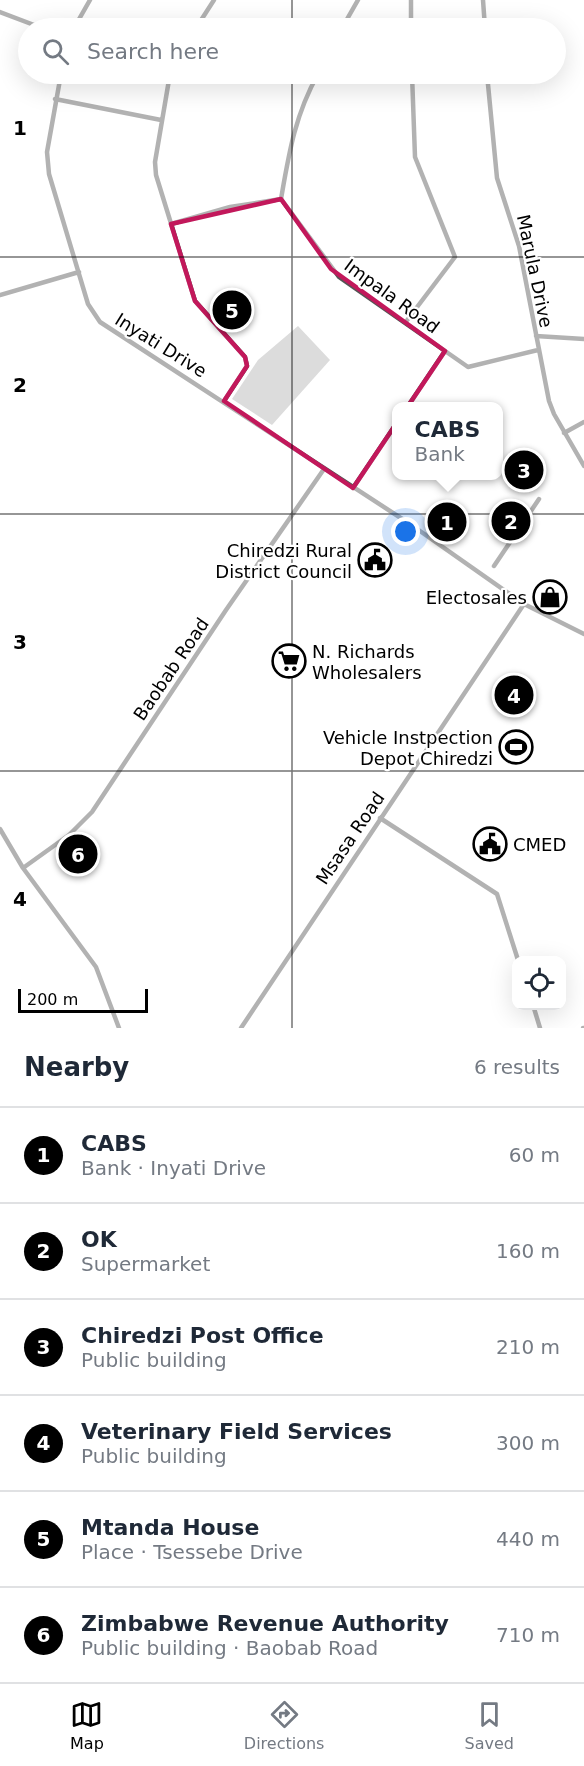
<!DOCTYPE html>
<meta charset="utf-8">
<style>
body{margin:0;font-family:"DejaVu Sans",sans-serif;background:#f6f6f7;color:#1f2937}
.controls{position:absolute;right:18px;bottom:18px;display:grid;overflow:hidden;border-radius:12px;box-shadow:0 6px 24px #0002}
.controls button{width:54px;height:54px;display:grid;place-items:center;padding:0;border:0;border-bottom:2px solid #e0e1e3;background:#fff;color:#1f2937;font:30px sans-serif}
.scale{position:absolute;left:18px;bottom:15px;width:130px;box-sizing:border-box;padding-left:6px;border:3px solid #000;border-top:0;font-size:16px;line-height:21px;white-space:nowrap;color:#000;-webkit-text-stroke:4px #fff;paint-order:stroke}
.you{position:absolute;left:406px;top:532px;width:21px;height:21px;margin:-15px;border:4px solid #fff;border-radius:50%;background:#1a73e8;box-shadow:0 0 0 9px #1a73e833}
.badge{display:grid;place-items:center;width:39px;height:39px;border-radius:50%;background:#000;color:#fff;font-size:20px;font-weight:700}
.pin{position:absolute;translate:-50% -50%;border:3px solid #fff;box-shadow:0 2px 6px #0006}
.popup{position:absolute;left:392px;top:402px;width:111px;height:78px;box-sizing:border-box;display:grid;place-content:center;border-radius:12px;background:#fff;filter:drop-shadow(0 2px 4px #0005);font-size:20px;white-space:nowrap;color:#747a83}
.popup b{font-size:22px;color:#1f2937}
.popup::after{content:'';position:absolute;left:50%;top:100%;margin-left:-12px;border:12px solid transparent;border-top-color:#fff}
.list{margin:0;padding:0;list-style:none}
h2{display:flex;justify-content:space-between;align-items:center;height:78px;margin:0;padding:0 24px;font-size:26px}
h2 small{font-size:20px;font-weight:400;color:#747a83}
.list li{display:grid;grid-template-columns:39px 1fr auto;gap:18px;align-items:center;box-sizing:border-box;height:96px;padding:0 24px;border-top:2px solid #e0e1e3}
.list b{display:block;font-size:22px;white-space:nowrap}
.list p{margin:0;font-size:20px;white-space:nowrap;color:#747a83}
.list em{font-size:20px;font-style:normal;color:#747a83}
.icon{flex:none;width:33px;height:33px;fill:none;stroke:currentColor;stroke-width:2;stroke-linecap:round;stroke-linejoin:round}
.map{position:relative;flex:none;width:584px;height:1028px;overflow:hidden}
.search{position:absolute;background:#fff;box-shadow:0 6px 24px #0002;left:18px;right:18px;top:18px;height:66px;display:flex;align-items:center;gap:15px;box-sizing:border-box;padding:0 21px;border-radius:33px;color:#747a83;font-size:22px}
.sheet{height:654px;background:#fff}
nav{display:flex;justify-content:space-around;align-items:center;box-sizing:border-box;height:84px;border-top:2px solid #e0e1e3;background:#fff;font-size:16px;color:#747a83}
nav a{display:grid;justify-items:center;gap:3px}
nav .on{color:#000}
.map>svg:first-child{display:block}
.green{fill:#dcdcdc}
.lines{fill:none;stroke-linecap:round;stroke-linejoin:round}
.minor{stroke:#555;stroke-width:4.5}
.marked{fill:none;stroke:#c2185b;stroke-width:4.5;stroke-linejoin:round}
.grid{fill:none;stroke:#000;stroke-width:1.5;stroke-opacity:0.55}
.labels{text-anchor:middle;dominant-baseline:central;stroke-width:4.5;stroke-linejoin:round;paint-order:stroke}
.street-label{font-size:18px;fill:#000;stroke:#fff}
.poi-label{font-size:18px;fill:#000;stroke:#fff;text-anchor:end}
.grid-label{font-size:20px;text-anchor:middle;font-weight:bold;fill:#000;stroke:#fff;stroke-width:4.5;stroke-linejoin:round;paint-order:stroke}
</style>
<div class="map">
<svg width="584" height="1028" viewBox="0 0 584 1028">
<rect width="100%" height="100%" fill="#fff"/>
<path class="green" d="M298,326l32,34 -58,65 -40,-26 26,-39z"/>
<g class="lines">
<path class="minor" d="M411,0v28
M483,0l2,28
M0,12l42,16
M74,28l16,-28
M196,28l18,-28
M342,28l16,-28
M61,74l-14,78 2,22 39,130 12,18 310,202 114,80 60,30
M170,74l-15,88 1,13 39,126 50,56 2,9 -23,35
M318,74c-23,41 -29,79 -37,125l58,78 129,90 70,-17
M487,74l10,104 22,68 30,155 5,13 30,52
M55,99l106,21
M171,224l59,-17 51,-8
M0,295l79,-23
M405,323l50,-66 -40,-100 -3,-83
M536,336l48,3
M408,406l37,-55
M564,433l20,-11
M353,488l43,-64
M494,566l45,-67
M380,818l117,76 21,66
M0,829l23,39 73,99 23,61
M23,868l46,-33 23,-23 134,-202 98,-141
M533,1005l7,23
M241,1028l283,-424
M583,1028h1"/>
</g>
<path d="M0 0H584V1028H0ZM281,199l50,70 114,82 -92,137 -129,-87 23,-35 -2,-9 -50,-56 -24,-77z" fill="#fff" fill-opacity=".55" fill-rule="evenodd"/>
<path class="marked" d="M281,199l50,70 114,82 -92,137 -129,-87 23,-35 -2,-9 -50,-56 -24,-77z"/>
<path class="grid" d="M292,0v28M292,74v954M0,257h584M0,514h584M0,771h584"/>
<defs>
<g id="civic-ring" transform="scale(1.725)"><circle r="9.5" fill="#fff" stroke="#000" stroke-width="1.5"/><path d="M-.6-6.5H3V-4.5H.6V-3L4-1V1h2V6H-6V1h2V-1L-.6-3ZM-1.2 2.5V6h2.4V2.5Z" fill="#000"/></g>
<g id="shop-ring" transform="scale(1.725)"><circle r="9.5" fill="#fff" stroke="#000" stroke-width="1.5"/><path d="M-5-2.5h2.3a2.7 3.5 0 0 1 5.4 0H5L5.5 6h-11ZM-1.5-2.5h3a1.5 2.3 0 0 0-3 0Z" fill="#000"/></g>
<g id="supermarket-ring" transform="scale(1.725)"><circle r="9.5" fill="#fff" stroke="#000" stroke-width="1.5"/><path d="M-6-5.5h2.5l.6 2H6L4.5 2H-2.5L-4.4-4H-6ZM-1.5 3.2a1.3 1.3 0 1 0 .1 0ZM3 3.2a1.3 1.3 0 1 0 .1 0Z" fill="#000"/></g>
<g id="stadium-ring" transform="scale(1.725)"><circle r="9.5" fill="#fff" stroke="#000" stroke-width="1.5"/><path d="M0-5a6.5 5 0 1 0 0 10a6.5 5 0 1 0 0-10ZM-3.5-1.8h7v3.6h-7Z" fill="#000"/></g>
</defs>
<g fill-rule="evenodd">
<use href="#civic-ring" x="375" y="560"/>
<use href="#shop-ring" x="550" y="597"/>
<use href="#supermarket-ring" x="289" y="661"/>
<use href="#stadium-ring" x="516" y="747"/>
<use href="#civic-ring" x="490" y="844"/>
</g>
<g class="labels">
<g class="street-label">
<text transform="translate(535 271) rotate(78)">Marula Drive</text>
<text transform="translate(392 296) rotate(36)">Impala Road</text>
<text transform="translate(161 345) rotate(32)">Inyati Drive</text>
<text transform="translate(171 669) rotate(-56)">Baobab Road</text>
<text transform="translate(350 838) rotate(-56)">Msasa Road</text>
</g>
<g class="poi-label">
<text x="352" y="550">Chiredzi Rural<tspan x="352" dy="21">District Council</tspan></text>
<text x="527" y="597">Electosales</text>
<text x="312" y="651" text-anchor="start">N. Richards<tspan x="312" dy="21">Wholesalers</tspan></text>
<text x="493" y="737">Vehicle Instpection<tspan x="493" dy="21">Depot Chiredzi</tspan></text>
<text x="513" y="844" text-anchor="start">CMED</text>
</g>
</g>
<g class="grid-label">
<text x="20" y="135">1</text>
<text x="20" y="392">2</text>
<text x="20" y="649">3</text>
<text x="20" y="906">4</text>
</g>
</svg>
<div class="controls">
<button><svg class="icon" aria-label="locate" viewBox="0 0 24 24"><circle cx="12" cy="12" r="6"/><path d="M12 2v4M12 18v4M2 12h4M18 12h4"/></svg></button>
</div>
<div class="scale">200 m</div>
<div class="you"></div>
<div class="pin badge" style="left:447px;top:522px">1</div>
<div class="popup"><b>CABS</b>Bank</div>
<div class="pin badge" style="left:511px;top:521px">2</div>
<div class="pin badge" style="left:524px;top:470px">3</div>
<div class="pin badge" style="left:514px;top:695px">4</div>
<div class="pin badge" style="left:232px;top:310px">5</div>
<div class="pin badge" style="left:78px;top:854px">6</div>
<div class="search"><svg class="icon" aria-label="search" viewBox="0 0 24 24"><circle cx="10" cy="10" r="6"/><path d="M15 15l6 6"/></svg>Search here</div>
</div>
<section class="sheet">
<h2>Nearby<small>6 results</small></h2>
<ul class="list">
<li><span class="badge">1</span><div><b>CABS</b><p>Bank · Inyati Drive</p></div><em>60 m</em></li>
<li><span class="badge">2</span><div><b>OK</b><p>Supermarket</p></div><em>160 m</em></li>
<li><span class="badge">3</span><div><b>Chiredzi Post Office</b><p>Public building</p></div><em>210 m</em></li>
<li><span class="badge">4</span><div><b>Veterinary Field Services</b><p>Public building</p></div><em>300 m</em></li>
<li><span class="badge">5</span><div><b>Mtanda House</b><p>Place · Tsessebe Drive</p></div><em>440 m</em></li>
<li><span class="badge">6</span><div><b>Zimbabwe Revenue Authority</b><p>Public building · Baobab Road</p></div><em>710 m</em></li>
</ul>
</section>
<nav>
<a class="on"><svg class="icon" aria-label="map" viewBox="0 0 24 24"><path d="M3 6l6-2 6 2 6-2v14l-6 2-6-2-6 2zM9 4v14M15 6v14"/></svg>Map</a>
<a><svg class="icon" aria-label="directions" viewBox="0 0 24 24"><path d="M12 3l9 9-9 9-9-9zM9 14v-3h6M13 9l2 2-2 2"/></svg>Directions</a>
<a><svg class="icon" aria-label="saved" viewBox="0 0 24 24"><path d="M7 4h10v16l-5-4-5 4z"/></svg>Saved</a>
</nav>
